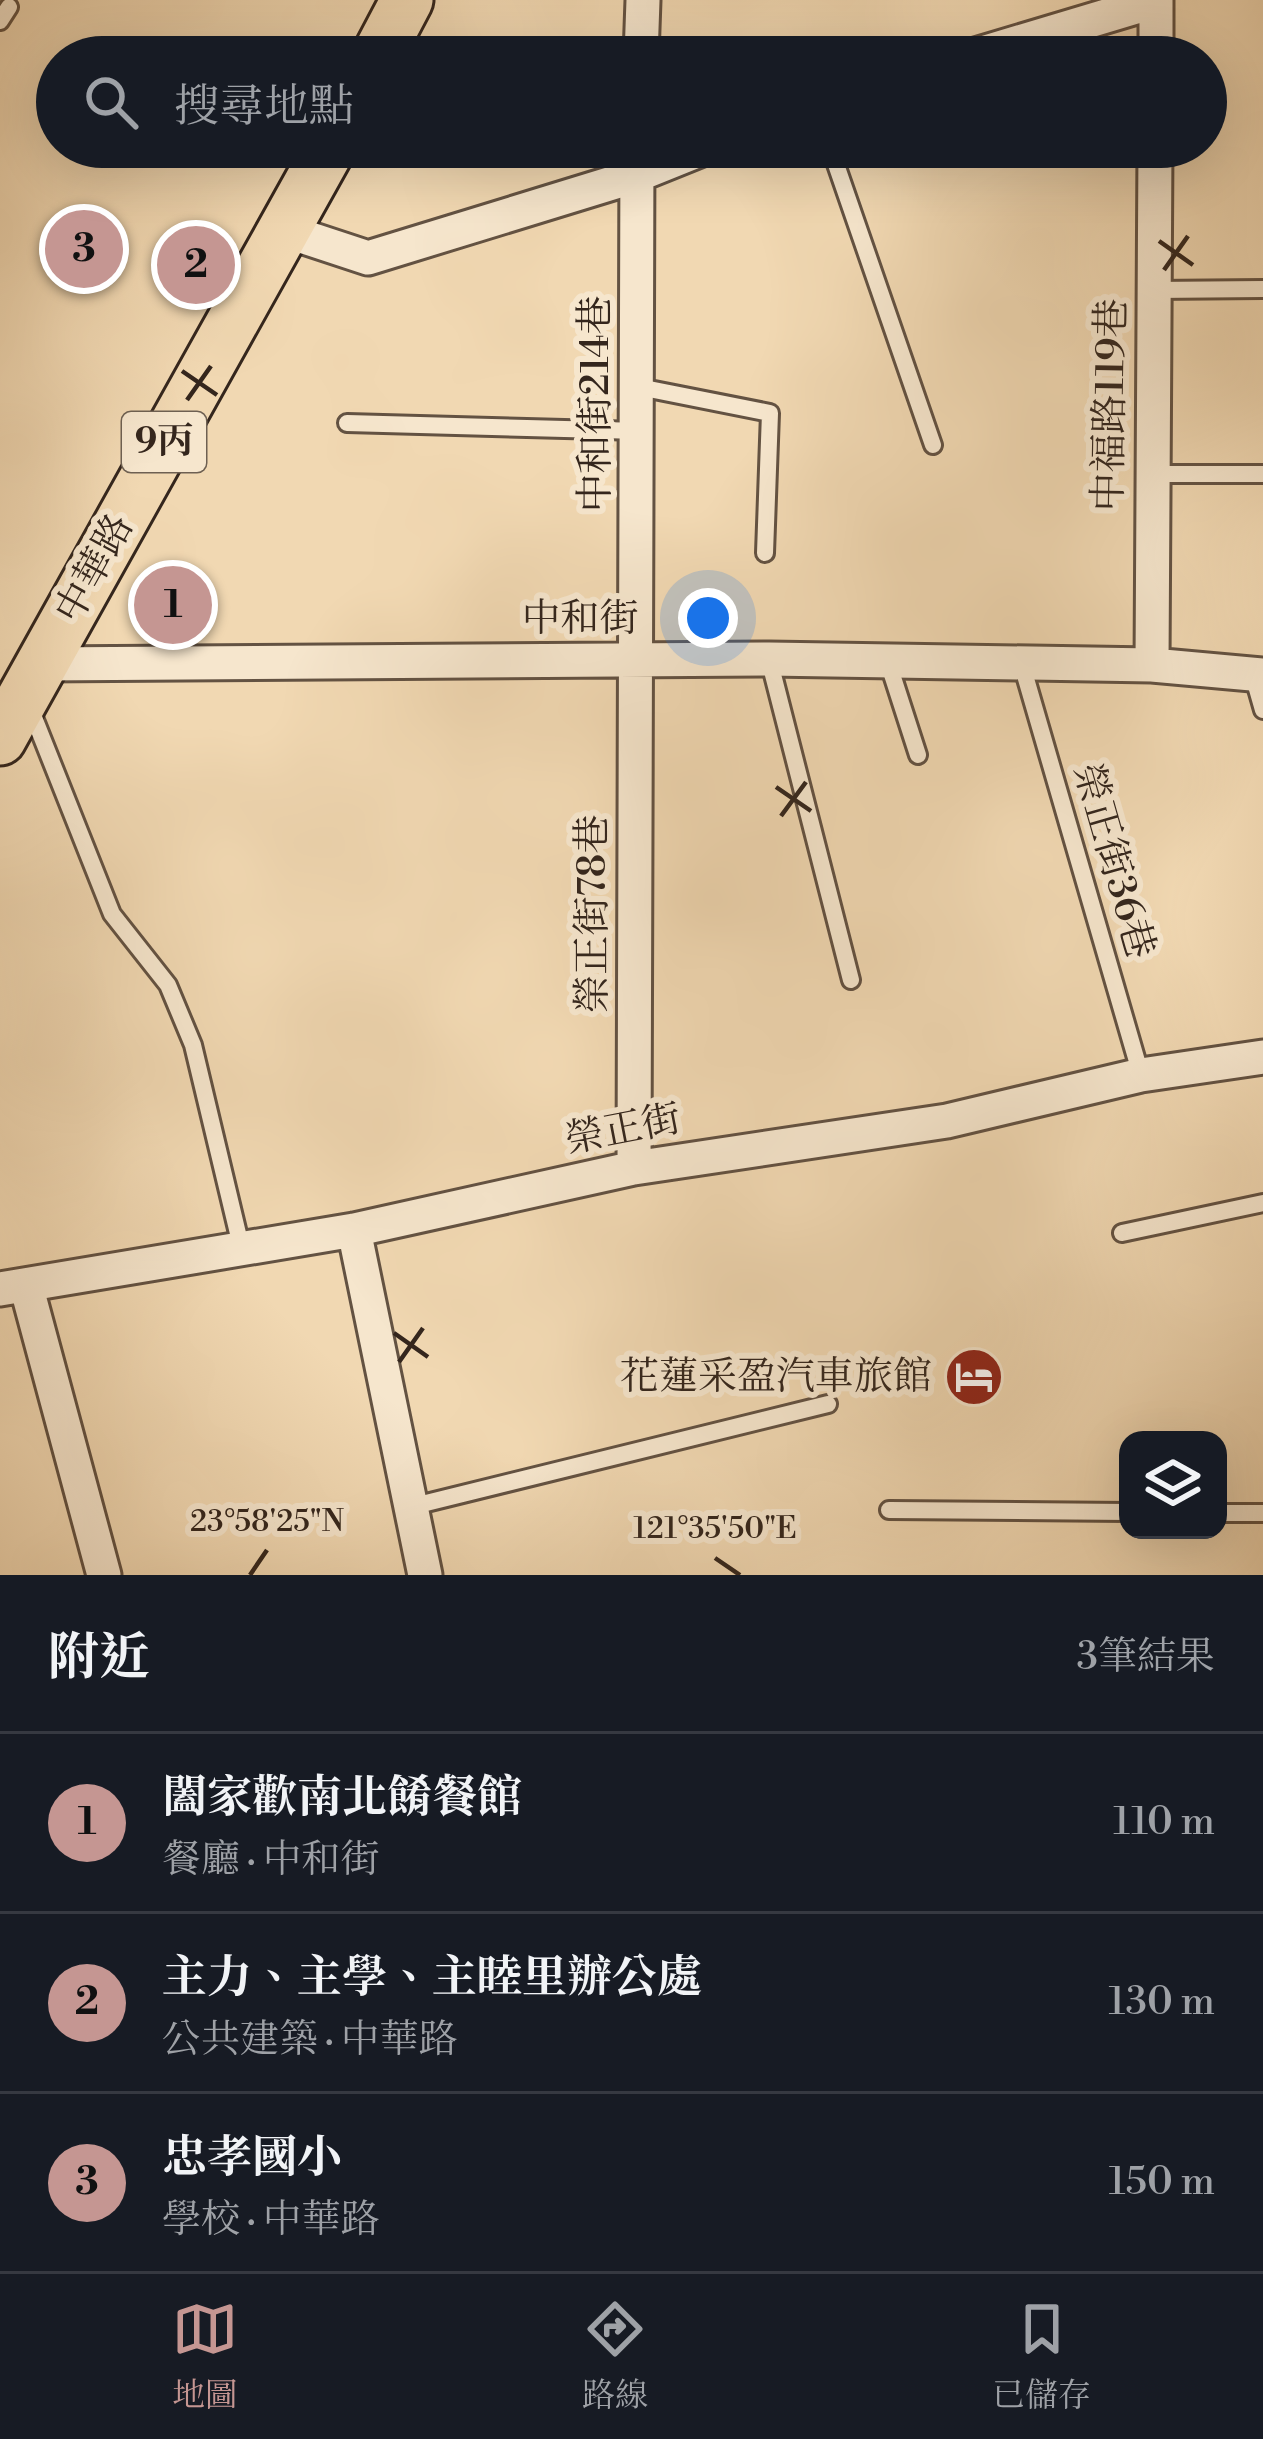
<!DOCTYPE html>
<html lang="zh-TW">
<meta charset="utf-8">
<style>
body{margin:0;font-family:"Libre Bodoni","Noto Serif TC",serif;background:#20242c;color:#f1f3f6}
.controls{position:absolute;right:36px;bottom:36px;display:grid;overflow:hidden;border-radius:24px;box-shadow:0 12px 48px #0002}
.controls button{width:108px;height:108px;display:grid;place-items:center;padding:0;border:0;border-bottom:3px solid #363941;background:#171b24;color:#f1f3f6;font:60px sans-serif}
.you{position:absolute;left:708px;top:618px;width:42px;height:42px;margin:-30px;border:9px solid #fff;border-radius:50%;background:#1a73e8;box-shadow:0 0 0 18px #1a73e833}
.badge{display:grid;place-items:center;width:78px;height:78px;border-radius:50%;background:#c59692;color:#111;font-size:39px;font-weight:700}
.pin{position:absolute;translate:-50% -50%;border:6px solid #fff;box-shadow:0 3px 12px #0006}
.list{margin:0;padding:0;list-style:none}
h2{display:flex;justify-content:space-between;align-items:center;height:156px;margin:0;padding:0 48px;font-size:51px}
h2 small{font-size:39px;font-weight:400;color:#9ea1a6}
.list li{display:grid;grid-template-columns:78px 1fr auto;gap:36px;align-items:center;box-sizing:border-box;height:180px;padding:0 48px;border-top:3px solid #363941}
.list b{display:block;font-size:45px;white-space:nowrap}
.list p{margin:0;font-size:39px;white-space:nowrap;color:#9ea1a6}
.list em{font-size:39px;font-style:normal;color:#9ea1a6}
.icon{flex:none;width:66px;height:66px;fill:none;stroke:currentColor;stroke-width:2;stroke-linecap:round;stroke-linejoin:round}
.map{position:relative;flex:none;width:1263px;height:1575px;overflow:hidden}
.search{position:absolute;background:#171b24;box-shadow:0 12px 48px #0002;left:36px;right:36px;top:36px;height:132px;display:flex;align-items:center;gap:30px;box-sizing:border-box;padding:0 42px;border-radius:66px;color:#9ea1a6;font-size:45px}
.sheet{height:696px;background:#171b24}
nav{display:flex;justify-content:space-around;align-items:center;box-sizing:border-box;height:168px;border-top:3px solid #363941;background:#171b24;font-size:33px;color:#9ea1a6}
nav a{display:grid;justify-items:center;gap:6px}
nav .on{color:#c59692}
.map>svg:first-child{display:block}
.lines{fill:none;stroke-linecap:round;stroke-linejoin:round}
.service-casing{stroke:#635242;stroke-width:22}
.minor-casing{stroke:#635242;stroke-width:39}
.primary-casing{stroke:#34261d;stroke-width:57}
.service{stroke:#f6e6cd;stroke-width:16}
.minor{stroke:#f6e6cd;stroke-width:33}
.primary{stroke:#f1d8b2;stroke-width:51}
.ticks{fill:none;stroke:#34261d;stroke-width:4.5}
.labels{text-anchor:middle;dominant-baseline:central;stroke-width:12;stroke-linejoin:round;paint-order:stroke}
.shield{fill:#f6e6cd;stroke:#6e6052;stroke-width:3}
.shield-label{font-size:36px;font-weight:bold;fill:#34261d}
.street-label{font-size:39px;fill:#34261d;stroke:#f6e6cd}
.poi-label{font-size:39px;fill:#34261d;stroke:#f6e6cd;text-anchor:end}
.ticks-label{font-size:30px;text-anchor:middle;fill:#34261d;stroke:#f6e6cd;stroke-width:12;stroke-linejoin:round;paint-order:stroke}
</style>
<div class="map">
<svg width="1263" height="1575" viewBox="0 0 1263 1575">
<rect width="100%" height="100%" fill="#f1d8b2"/>
<filter id="stains"><feTurbulence type="fractalNoise" baseFrequency=".00167" numOctaves="4"/><feColorMatrix values="0 0 0 0 .2 0 0 0 0 .09 0 0 0 0 .02 0 0 0 .5 -.17"/></filter>
<radialGradient id="worn" r=".72"><stop offset=".6" stop-color="#630" stop-opacity="0"/><stop offset="1" stop-color="#630" stop-opacity=".3"/></radialGradient>
<g class="lines">
<g class="service-casing">
<path id="service" d="M0,21l9,-14
M830,147l103,298
M1154,290l109,-1
M639,387l131,26 -5,140
M347,423l293,8
M1152,474h111
M769,659l82,321
M888,662l30,93
M1022,665l119,410
M1253,675l10,35
M29,705l83,209 56,71 25,60 48,201
M1122,1233l141,-30
M414,1506l414,-102
M889,1510l239,2
M1218,1513h45"/>
</g>
<g class="minor-casing">
<path id="minor" d="M641,57l2,-57
M969,57l187,-56
M1156,57v-57
M286,231l82,27 267,-82 72,-29
M42,664l727,-5 383,6 111,10
M1152,665l3,-518
M634,1168l3,-1021
M354,1230l71,345
M26,1285l78,290
M0,1289l354,-59 280,-62 313,-47 194,-46 122,-18"/>
</g>
<g class="primary-casing">
<path id="primary" d="M377,57l30,-57
M0,739l330,-592"/>
</g>
<use href="#service" class="service"/>
<use href="#minor" class="minor"/>
<use href="#primary" class="primary"/>
</g>
<path class="ticks" d="M1159,241l34,24M1164,270l24,-34M182,371l35,24M187,400l24,-34M776,787l35,24M781,816l25,-34M394,1333l34,24M399,1362l24,-34M715,1558l25,17M250,1575l17,-25"/>
<defs>
<g id="hotel-disc" transform="scale(3)"><circle r="9.5" fill="#8f2418" stroke="#f6e6cd"/><path d="M-6-4.5h1.5V1H6V5H4.5V3h-9V5H-6ZM-4 0a1.8 1.8 0 1 1 3.6 0ZM.5 0V-2.5h3Q6-2.5 6 0Z" fill="#fff"/></g>
</defs>
<g fill-rule="evenodd">
<use href="#hotel-disc" x="974" y="1377"/>
</g>
<g class="labels">
<rect class="shield" x="122" y="412" width="84" height="60" rx="9"/>
<g class="shield-label">
<text x="164" y="442">9丙</text>
</g>
<g class="street-label">
<text transform="translate(596 404) rotate(-90)">中和街214巷</text>
<text transform="translate(1111 405) rotate(-89)">中福路119巷</text>
<text transform="translate(95 569) rotate(-61)">中華路</text>
<text x="580" y="619">中和街</text>
<text transform="translate(1113 861) rotate(74)">榮正街36巷</text>
<text transform="translate(593 914) rotate(-90)">榮正街78巷</text>
<text transform="translate(623 1130) rotate(-11)">榮正街</text>
</g>
<g class="poi-label">
<text x="932" y="1377">花蓮采盈汽車旅館</text>
</g>
</g>
<g class="ticks-label">
<text x="267" y="1531">23°58'25"N</text>
<text x="715" y="1538">121°35'50"E</text>
</g>
<rect width="100%" height="100%" filter="url(#stains)"/>
<rect width="100%" height="100%" fill="url(#worn)"/>
</svg>
<div class="controls">
<button><svg class="icon" aria-label="layers" viewBox="0 0 24 24"><path d="M12 4l9 5-9 5-9-5zM3 14l9 5 9-5"/></svg></button>
</div>
<div class="you"></div>
<div class="pin badge" style="left:173px;top:605px">1</div>
<div class="pin badge" style="left:196px;top:265px">2</div>
<div class="pin badge" style="left:84px;top:249px">3</div>
<div class="search"><svg class="icon" aria-label="search" viewBox="0 0 24 24"><circle cx="10" cy="10" r="6"/><path d="M15 15l6 6"/></svg>搜尋地點</div>
</div>
<section class="sheet">
<h2>附近<small>3筆結果</small></h2>
<ul class="list">
<li><span class="badge">1</span><div><b>闔家歡南北餚餐館</b><p>餐廳 · 中和街</p></div><em>110 m</em></li>
<li><span class="badge">2</span><div><b>主力、主學、主睦里辦公處</b><p>公共建築 · 中華路</p></div><em>130 m</em></li>
<li><span class="badge">3</span><div><b>忠孝國小</b><p>學校 · 中華路</p></div><em>150 m</em></li>
</ul>
</section>
<nav>
<a class="on"><svg class="icon" aria-label="map" viewBox="0 0 24 24"><path d="M3 6l6-2 6 2 6-2v14l-6 2-6-2-6 2zM9 4v14M15 6v14"/></svg>地圖</a>
<a><svg class="icon" aria-label="directions" viewBox="0 0 24 24"><path d="M12 3l9 9-9 9-9-9zM9 14v-3h6M13 9l2 2-2 2"/></svg>路線</a>
<a><svg class="icon" aria-label="saved" viewBox="0 0 24 24"><path d="M7 4h10v16l-5-4-5 4z"/></svg>已儲存</a>
</nav>
